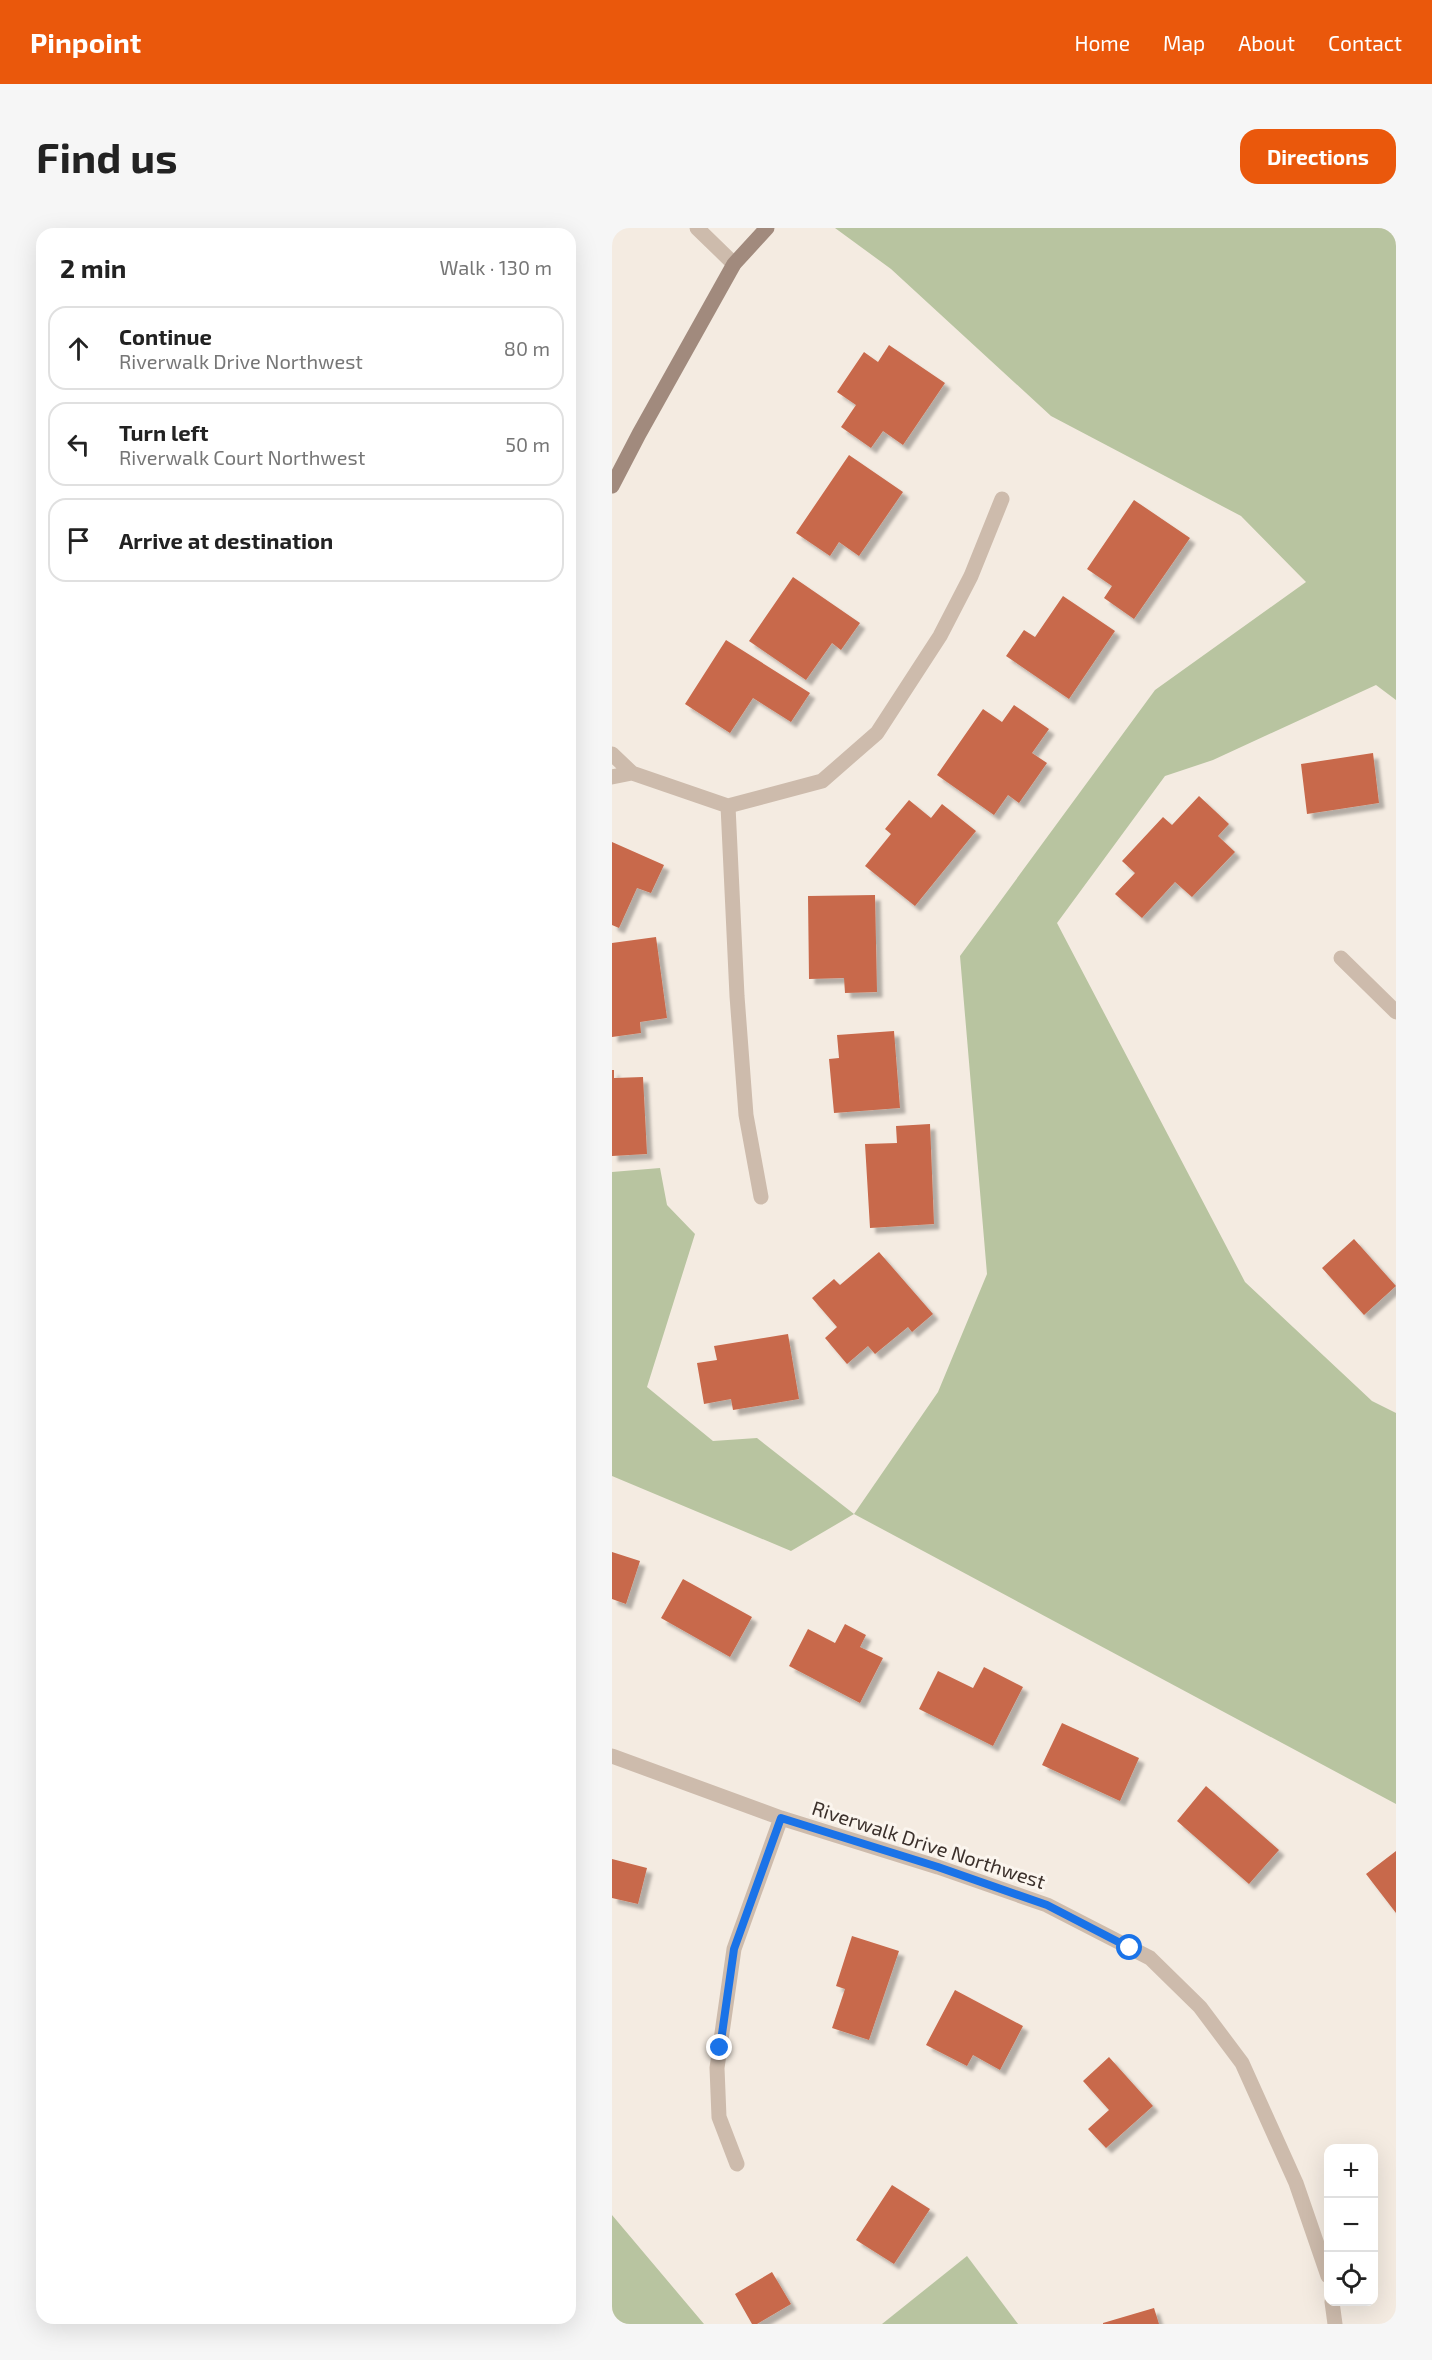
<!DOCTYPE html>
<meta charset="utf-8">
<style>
body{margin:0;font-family:"Exo 2",sans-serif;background:#f6f6f6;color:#222}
.controls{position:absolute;right:18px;bottom:18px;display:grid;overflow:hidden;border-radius:12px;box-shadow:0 6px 24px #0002}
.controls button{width:54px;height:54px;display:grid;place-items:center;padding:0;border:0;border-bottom:2px solid #e0e0e0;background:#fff;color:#222;font:30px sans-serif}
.stop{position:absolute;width:18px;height:18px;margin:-14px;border:4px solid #1a73e8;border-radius:50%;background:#fff}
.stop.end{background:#1a73e8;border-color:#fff;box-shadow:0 2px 6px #0008}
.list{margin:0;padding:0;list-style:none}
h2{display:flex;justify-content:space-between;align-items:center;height:78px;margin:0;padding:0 24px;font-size:26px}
h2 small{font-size:20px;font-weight:400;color:#767676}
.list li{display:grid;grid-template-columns:39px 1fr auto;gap:18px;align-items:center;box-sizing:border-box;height:84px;margin:0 12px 12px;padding:0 12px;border:2px solid #e0e0e0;border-radius:18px}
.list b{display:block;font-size:22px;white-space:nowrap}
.list p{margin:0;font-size:20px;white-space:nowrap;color:#767676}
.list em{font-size:20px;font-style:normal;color:#767676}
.icon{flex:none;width:33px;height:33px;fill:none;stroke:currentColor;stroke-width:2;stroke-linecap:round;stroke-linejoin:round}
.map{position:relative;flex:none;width:784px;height:2096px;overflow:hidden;border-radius:18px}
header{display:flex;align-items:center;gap:36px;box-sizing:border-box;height:84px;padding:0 30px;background:#ea580c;color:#fff}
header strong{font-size:28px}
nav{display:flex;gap:33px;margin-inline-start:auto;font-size:21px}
.intro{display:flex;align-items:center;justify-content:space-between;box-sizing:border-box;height:144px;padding:0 36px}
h1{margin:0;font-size:42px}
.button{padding:15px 27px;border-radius:18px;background:#ea580c;color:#fff;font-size:21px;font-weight:700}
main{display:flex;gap:36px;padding:0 36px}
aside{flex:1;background:#fff;border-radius:18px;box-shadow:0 6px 24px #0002}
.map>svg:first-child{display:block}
.green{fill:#b8c4a0}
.building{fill:#c8694b;filter:url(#shadow)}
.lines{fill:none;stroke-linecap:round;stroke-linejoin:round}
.street{stroke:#cdbbac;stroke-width:15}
.secondary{stroke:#a18a7d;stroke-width:15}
.route{stroke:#1a73e8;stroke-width:8}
.labels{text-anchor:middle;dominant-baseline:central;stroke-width:6;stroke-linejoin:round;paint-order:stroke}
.street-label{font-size:20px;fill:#3b302b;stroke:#fbf5ee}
</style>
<header>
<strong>Pinpoint</strong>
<nav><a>Home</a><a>Map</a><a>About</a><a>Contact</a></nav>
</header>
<div class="intro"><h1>Find us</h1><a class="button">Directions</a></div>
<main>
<aside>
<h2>2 min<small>Walk · 130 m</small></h2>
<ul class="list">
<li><svg class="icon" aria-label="ahead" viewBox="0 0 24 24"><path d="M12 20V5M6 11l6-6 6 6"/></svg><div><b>Continue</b><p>Riverwalk Drive Northwest</p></div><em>80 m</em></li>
<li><svg class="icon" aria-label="left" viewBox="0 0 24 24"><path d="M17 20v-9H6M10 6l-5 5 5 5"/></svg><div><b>Turn left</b><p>Riverwalk Court Northwest</p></div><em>50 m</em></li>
<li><svg class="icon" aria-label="arrive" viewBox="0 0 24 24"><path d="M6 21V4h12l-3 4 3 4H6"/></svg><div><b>Arrive at destination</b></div></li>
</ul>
</aside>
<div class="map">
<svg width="784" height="2096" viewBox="0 0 784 2096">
<defs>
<filter id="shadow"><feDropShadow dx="5.5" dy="5.5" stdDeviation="1.5" flood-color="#0004"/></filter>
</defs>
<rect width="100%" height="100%" fill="#f4ebe1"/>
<path class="green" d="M223,0h561v472l-20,-15 -163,75 -48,16 -108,147 188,359 127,119 24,12v391l-542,-290 -63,37 -179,-75v-304l48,-4 7,37 28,29 -48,153 66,54 44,-3 97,76 84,-122 49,-118 -27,-318 195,-266 151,-108 -65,-66 -190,-100 -160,-147z
M0,1987l92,109h-92z
M355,2028l51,68h-136z"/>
<path class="building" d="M277,117l56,38 -42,62 -20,-14 -12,17 -30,-21 15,-22 -19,-13 27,-40 14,10z
M237,227l54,37 -44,64 -20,-14 -9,14 -34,-23z
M522,272l56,38 -56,81 -30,-21 8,-12 -25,-17z
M181,349l67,46 -19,27 -9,-7 -26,37 -57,-39z
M451,368l52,35 -46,68 -63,-43 18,-26 11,7z
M114,412l84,53 -19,29 -38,-24 -23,35 -45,-29z
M402,477l35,24 -17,24 15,10 -28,40 -11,-8 -14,20 -57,-40 46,-66 19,13z
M761,525l6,50 -72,11 -6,-50z
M587,568l30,28 -11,12 17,16 -43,45 -17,-15 -33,36 -27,-24 20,-21 -13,-12 41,-44 9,8z
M297,572l22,18 11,-14 34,27 -61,75 -50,-40 26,-32 -6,-5z
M0,614l52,23 -13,28 -14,-5 -18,40 -7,-3z
M263,667l2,97 -32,1 -1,-15 -35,1 -1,-83z
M44,709l11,81 -27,4 1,11 -29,4v-94z
M282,803l6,77 -66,5 -5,-54 10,-1 -2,-23z
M0,842h2v8l29,-1 4,77 -35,2z
M318,896l4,100 -64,4 -5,-84 32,-1 -1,-17z
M742,1011l42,47 -32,29 -42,-47z
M267,1024l54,62 -21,18 -4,-5 -33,27 -7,-8 -21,18 -22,-26 12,-11 -25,-29 22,-19 6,6z
M176,1106l11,65 -66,11 -2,-11 -27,5 -7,-41 20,-3 -3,-14z
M0,1324l28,9 -14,43 -14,-5z
M71,1351l69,38 -22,40 -69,-39z
M233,1396l21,11 -6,12 23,11 -23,45 -71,-37 19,-37 27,14z
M372,1439l39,20 -30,59 -74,-37 19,-38 35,17z
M450,1495l77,35 -19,43 -78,-36z
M594,1558l73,64 -30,34 -72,-63z
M784,1623v62l-30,-39z
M0,1631l35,9 -9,36 -26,-6z
M240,1708l47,15 -30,89 -37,-12 13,-39 -9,-3z
M343,1762l68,36 -23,44 -27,-15 -6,11 -41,-21z
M497,1829l44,49 -47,42 -18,-19 21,-19 -26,-29z
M280,1957l38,24 -36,55 -38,-24z
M160,2044l19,32 -34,20h-5l-17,-30z
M542,2080l5,16h-56v-1z"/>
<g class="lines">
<path class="street" d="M85,0l37,36
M0,526l20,19 96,33 94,-25 55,-48 63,-97 31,-60 31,-77
M0,549l20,-4
M116,578l9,190 9,119 15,82
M729,730l55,54
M0,1528l169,62 157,49 109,38 103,53 50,49 42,56 54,120 32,93
M125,1936l-18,-47 -2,-49 17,-119 47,-131
M720,2074l3,22"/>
<path class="secondary" d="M0,258l27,-52 95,-170 33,-36"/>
</g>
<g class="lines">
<path class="route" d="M108,1820l14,-99 47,-131 157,49 109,38 83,43"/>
</g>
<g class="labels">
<g class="street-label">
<text transform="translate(317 1616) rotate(18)">Riverwalk Drive Northwest</text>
</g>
</g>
</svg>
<div class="controls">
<button>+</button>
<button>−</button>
<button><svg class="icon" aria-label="locate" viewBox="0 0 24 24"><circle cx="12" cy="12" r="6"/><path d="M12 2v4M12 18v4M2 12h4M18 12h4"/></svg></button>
</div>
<div class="stop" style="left:518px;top:1720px"></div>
<div class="stop end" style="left:108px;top:1820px"></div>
</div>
</main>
